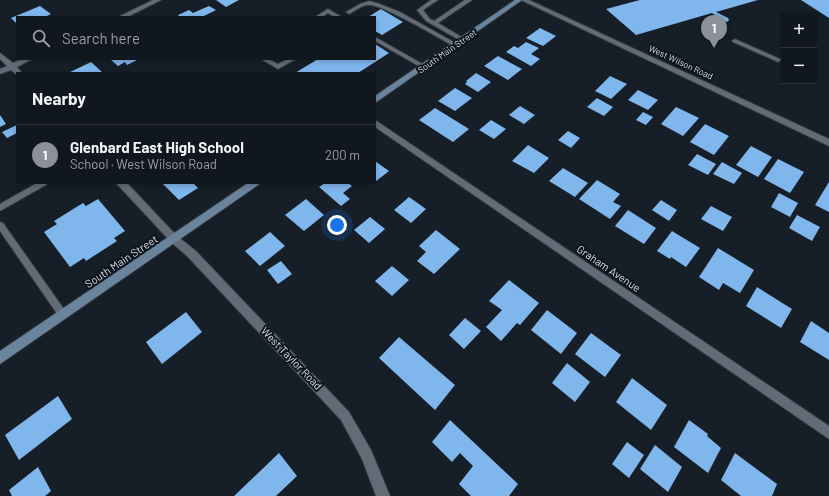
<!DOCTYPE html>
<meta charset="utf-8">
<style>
body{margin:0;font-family:Barlow,sans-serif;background:#1e242b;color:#f1f3f6}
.controls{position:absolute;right:12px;top:12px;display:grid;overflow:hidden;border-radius:0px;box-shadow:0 2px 6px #0003}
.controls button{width:36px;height:36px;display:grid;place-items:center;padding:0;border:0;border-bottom:1px solid #30363c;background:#10171e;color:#f1f3f6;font:20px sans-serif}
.you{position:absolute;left:337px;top:225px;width:14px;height:14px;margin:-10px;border:3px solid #fff;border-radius:50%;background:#1a73e8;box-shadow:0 0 0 6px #1a73e833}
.badge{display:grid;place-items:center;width:26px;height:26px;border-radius:50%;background:#8c9099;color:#fff;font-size:13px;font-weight:700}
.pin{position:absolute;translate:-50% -33px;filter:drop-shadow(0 1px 2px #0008)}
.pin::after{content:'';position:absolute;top:21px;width:14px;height:12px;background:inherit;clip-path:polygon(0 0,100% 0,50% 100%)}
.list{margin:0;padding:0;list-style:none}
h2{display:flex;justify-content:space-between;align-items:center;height:52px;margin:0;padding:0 16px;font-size:17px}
h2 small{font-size:13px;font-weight:400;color:#9c9fa4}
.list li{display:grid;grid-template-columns:26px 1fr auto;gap:12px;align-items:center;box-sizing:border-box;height:60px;padding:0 16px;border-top:1px solid #30363c}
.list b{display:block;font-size:15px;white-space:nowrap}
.list p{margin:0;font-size:13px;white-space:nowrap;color:#9c9fa4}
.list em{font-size:13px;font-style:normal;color:#9c9fa4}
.icon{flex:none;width:22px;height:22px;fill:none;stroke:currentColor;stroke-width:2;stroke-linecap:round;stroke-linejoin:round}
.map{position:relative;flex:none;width:829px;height:496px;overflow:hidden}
.search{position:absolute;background:#10171e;box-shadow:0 2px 6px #0003;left:16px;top:16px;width:360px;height:44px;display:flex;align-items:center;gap:10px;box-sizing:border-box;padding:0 14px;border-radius:0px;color:#9c9fa4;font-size:15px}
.panel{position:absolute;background:#10171e;box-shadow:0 2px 6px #0003;left:16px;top:72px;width:360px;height:112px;border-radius:0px}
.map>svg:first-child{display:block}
.building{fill:#7fb6ec}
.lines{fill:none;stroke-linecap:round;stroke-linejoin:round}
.service-casing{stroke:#32383f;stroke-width:2}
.minor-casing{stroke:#32383f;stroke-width:2}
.tertiary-casing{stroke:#32383f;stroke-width:2}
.secondary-casing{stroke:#32383f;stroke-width:2}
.service{fill:#626c77;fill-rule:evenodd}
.minor{fill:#626c77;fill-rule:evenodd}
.tertiary{fill:#626c77;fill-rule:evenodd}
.secondary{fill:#6b849d;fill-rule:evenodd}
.labels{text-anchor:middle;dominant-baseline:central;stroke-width:4;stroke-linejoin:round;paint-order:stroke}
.far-street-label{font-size:9px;fill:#d9dfe5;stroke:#0d161e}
.street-label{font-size:11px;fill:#d9dfe5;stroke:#0d161e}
</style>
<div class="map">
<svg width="829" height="496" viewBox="0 0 829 496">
<rect width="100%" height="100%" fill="#161f28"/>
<path class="building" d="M216,0h23l-13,7z
M640,0h118l-42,12 12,6 1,2 -2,2 -9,-2 -2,-4 -4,-3 -76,22 -30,-26z
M801,0h28v18z
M40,6l11,8 -6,3h-28v7l-6,-6z
M209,6l7,4 -14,7h-22l-2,-2 11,-5 4,3z
M381,9l22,13 -21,13 -7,-4v-14h-7z
M540,28l16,8 -13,10 -17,-8z
M526,42l13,6 -8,6 9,5 -9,7 -25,-14 8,-6 4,2z
M375,44l14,9 -31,20h-63l23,-14h57z
M498,56l24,13 -14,11 -24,-14z
M110,59h29l-12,6 -2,-3 -7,4z
M91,62l12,11h-35z
M476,73l15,9 -13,10 -13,-8 2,-2 -1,-1z
M610,76l17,8 -16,15 -16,-8z
M455,88l17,10 -17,13 -17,-10z
M638,90l20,10 -10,10 -20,-10z
M597,98l16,9 -9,9 -17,-9z
M520,106l15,9 -11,9 -15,-9z
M676,107l23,11 -16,18 -22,-12z
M435,108l34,21 -16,13 -34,-22z
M643,112l10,5 -7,8 -10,-5z
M0,115l6,9 -6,3z
M491,120l15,9 -12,10 -15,-9z
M705,124l24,12 -15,19 -24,-13z
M17,125v8l-10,5 -5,-6z
M568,131l12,7 -9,10 -13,-8z
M528,145l21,13 -15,15 -22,-12z
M751,146l21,11 -14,20 -22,-12z
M697,154l19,10 -8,11 -20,-10z
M778,159l26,13 -14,21 -26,-14z
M375,161l14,10 -14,11z
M722,162l20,11 -8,11 -21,-10z
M563,168l25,15 -13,14 -26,-16z
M597,180l23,14 -7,8 8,4 -11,13 -31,-20z
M829,182v30l-14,-7z
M162,183h31l5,5 -19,12z
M325,183h23l4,3 -9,7 7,6 -9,7 -22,-19z
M779,193l19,10 -8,14 -19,-10z
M409,197l17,12 -15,14 -17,-13z
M98,199l27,32 -11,7 3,3 -31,20 -2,-3 -14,9 -26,-35 13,-8 -3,-3 29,-18 3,3z
M306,199l18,16 -20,16 -19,-16z
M661,200l16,10 -8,11 -17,-11z
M711,206l21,11 -9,14 -22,-12z
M628,210l28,18 -12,16 -29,-18z
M797,215l23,12 -8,14 -23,-13z
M370,217l15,12 -16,14 -15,-13z
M436,230l24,19 -26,25 -17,-13 9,-9 -7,-6z
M672,231l28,17 -14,19 -15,-10 -1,2 -13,-8z
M270,232l15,14 -25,20 -15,-15z
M718,248l36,22 -14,23 -17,-10 -4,7 -20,-13z
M281,261l11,13 -14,10 -11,-14z
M392,266l17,14 -17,16 -17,-15z
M509,280l30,23 -19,22 -3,-2 -16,18 -15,-14 16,-17 -13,-9z
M757,287l35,22 -11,19 -35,-22z
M547,310l30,23 -16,21 -30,-24z
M186,312l16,20 -40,32 -16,-22z
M465,318l16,13 -17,18 -15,-14z
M811,321l18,12v27l-29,-18z
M591,333l30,22 -16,22 -30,-23z
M399,337l56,48 -20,25 -56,-52z
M567,363l23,19 -15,20 -23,-19z
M632,378l35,27 -16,25 -35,-28z
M58,396l14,23 -53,41 -14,-25z
M450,420l68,64 -9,12h-38l-12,-12 14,-18 -13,-13 -8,9 -20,-20z
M689,420l19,14 -1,2 14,12 -13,25 -34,-26z
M627,442l17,13 -15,23 -17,-14z
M655,445l27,22 -14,25 -28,-23z
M279,453l18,23 -21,20h-42z
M735,453l42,31 -5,12h-31l-20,-16z
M38,467l13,24 -6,5h-33l-3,-6z"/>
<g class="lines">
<g class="service-casing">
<path id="service" d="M431,0h7l-15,10 7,9 4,2 31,-21h7l-34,23 27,16v2h-4l-35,-20 -9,-11z
M369,1l8,2 23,9 59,33 -3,2 -2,-1c-16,-8 -71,-42 -86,-41 -6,0 -13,6 -19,9l-3,-2 14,-8z
M328,9l12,7 1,1h-7l-6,-4 -6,4h-7z
M375,37l51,29 1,1 -1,1h-4l-47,-27z
M735,39l45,20 1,1 -3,2 -2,-1 -43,-19 -1,-1z
M261,59h7l10,5 10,-5h8l-18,10z
M37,183h10l-1,2 -46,26v-7z
M0,222l3,1 63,89 1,3 -1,3 -3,1 -3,-1 -60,-87z"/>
</g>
<g class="minor-casing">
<path id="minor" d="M153,0h8l-34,17h-9z
M0,53l13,10 9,-4h10l-15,8 5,6h-5v2l-6,-5 -11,4v-5l7,-3 -7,-7z
M375,120l454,306v13l-454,-312z
M116,183h11l50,53 19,15 153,161 22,38 19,46h-14l-14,-37 -21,-39 -153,-163 -17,-15z"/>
</g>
<g class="tertiary-casing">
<path id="tertiary" d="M521,0h8l300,139v7z"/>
</g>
<g class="secondary-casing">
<path id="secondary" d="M515,0h7l-147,103v-7z
M248,183h12l-2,2 -258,179v-13z"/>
</g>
<use href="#service" class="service"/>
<use href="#minor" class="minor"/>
<use href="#tertiary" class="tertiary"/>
<use href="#secondary" class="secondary"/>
</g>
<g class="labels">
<g class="far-street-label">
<text transform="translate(447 51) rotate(-35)">South Main Street</text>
<text transform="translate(681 62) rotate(25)">West Wilson Road</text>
</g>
<g class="street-label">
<text transform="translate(121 261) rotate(-34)">South Main Street</text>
<text transform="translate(609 268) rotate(34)">Graham Avenue</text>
<text transform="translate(292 358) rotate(46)">West Taylor Road</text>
</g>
</g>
</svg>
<div class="controls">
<button>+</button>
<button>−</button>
</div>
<div class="you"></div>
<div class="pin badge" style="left:714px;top:48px">1</div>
<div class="search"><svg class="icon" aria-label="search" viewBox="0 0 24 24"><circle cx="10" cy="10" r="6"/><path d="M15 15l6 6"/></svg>Search here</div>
<section class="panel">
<h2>Nearby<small></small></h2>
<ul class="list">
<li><span class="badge">1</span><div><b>Glenbard East High School</b><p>School · West Wilson Road</p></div><em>200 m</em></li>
</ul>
</section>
</div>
